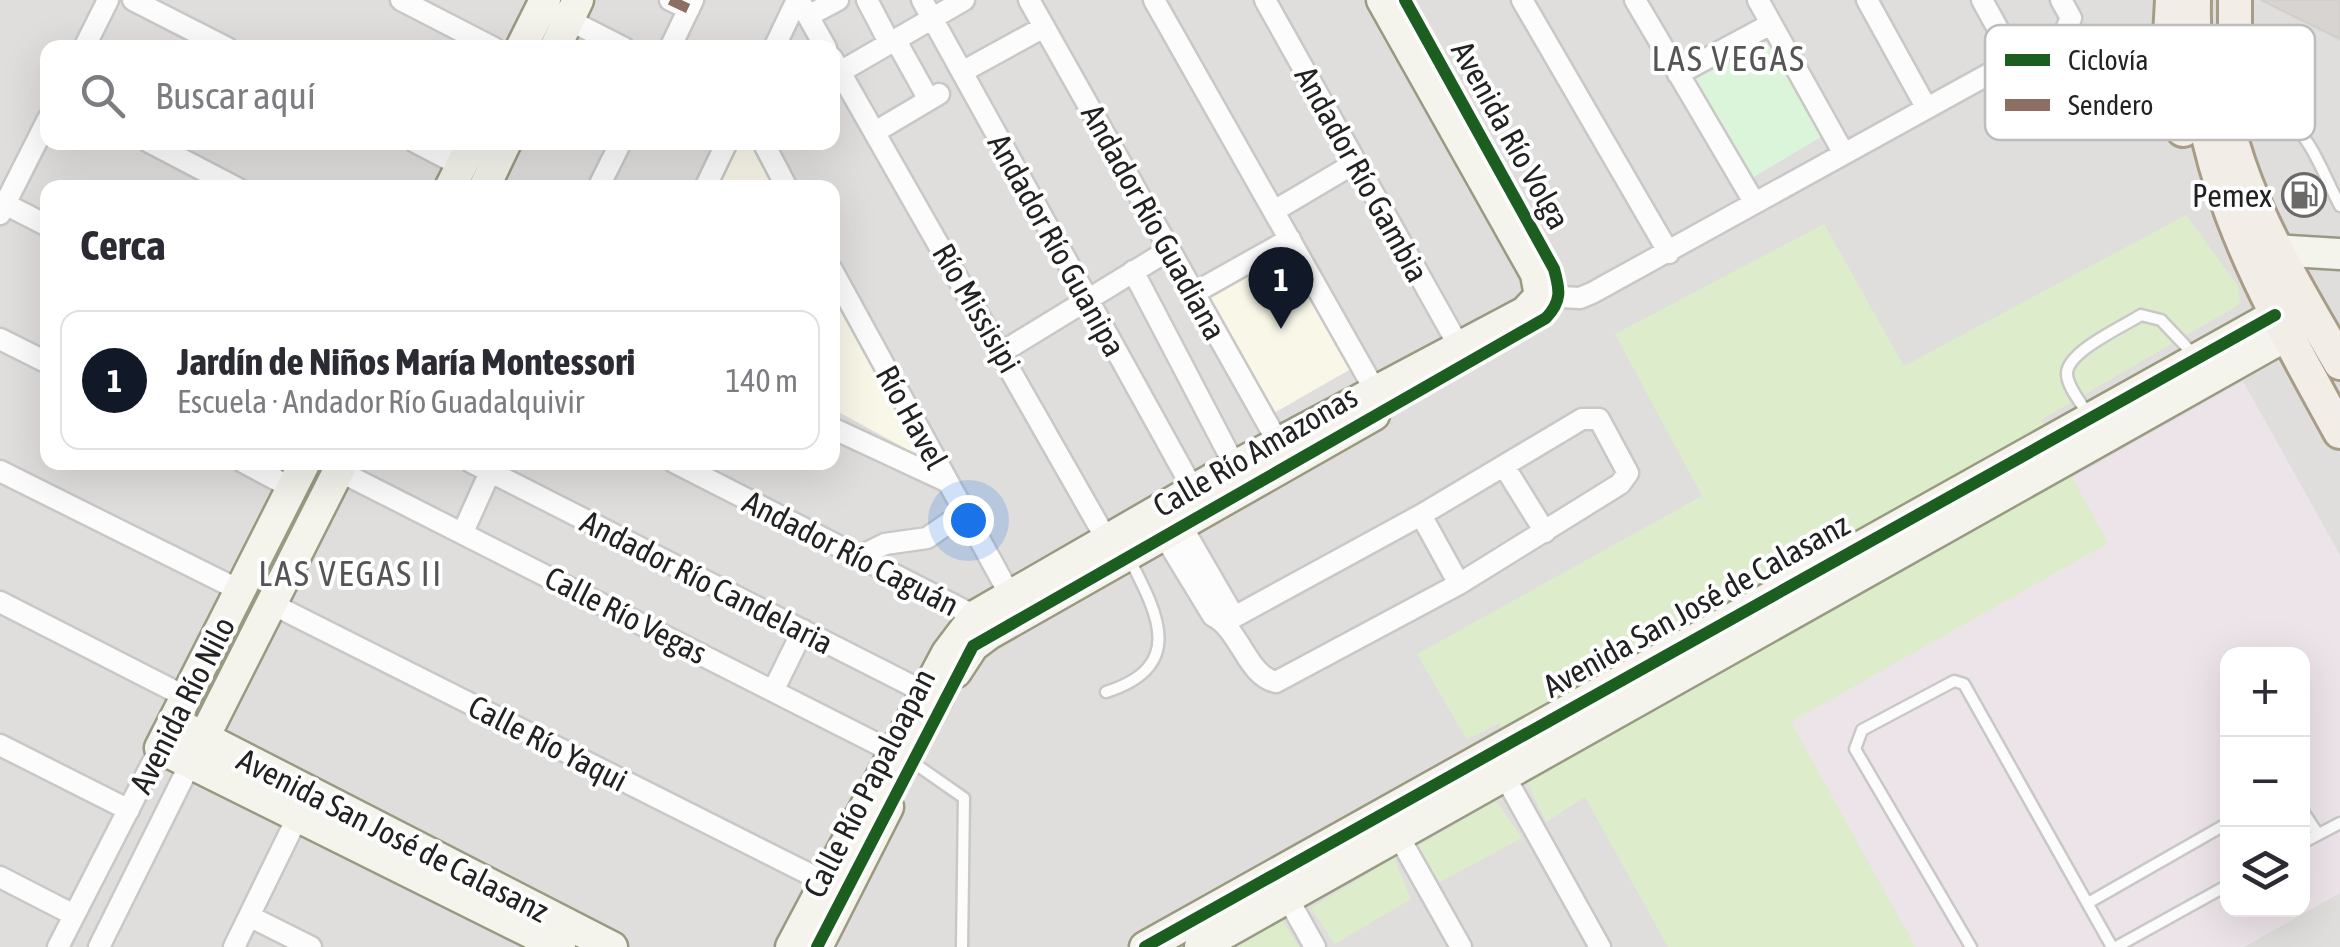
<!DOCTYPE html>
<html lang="es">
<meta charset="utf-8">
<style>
body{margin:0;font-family:"Asap Condensed",sans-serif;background:#f2f2f3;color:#2b2b33}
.controls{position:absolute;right:30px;bottom:30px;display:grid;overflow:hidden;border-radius:20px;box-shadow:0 10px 40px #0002}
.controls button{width:90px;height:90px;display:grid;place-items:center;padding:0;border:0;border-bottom:2px solid #e1e1e2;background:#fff;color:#2b2b33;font:50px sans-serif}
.you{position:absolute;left:968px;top:520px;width:35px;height:35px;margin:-25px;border:8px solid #fff;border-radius:50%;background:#1a73e8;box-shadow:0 0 0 15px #1a73e833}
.badge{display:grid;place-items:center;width:65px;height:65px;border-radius:50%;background:#111827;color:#fff;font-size:32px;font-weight:700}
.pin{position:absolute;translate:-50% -82px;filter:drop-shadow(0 2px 5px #0008)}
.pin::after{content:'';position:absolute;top:52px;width:35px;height:30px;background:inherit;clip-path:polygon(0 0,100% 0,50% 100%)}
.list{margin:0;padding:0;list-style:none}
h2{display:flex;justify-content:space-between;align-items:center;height:130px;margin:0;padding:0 40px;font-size:42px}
h2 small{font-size:32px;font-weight:400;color:#7c7c81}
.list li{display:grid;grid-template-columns:65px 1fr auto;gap:30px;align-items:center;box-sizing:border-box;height:140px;margin:0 20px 20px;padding:0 20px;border:2px solid #e1e1e2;border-radius:20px}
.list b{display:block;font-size:38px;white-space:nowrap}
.list p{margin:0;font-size:32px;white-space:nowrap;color:#7c7c81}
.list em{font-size:32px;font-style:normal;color:#7c7c81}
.icon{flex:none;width:55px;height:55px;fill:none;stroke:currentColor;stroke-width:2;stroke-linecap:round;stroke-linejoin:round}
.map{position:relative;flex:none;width:2340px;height:947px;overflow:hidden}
.search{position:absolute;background:#fff;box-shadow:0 10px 40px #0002;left:40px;top:40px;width:800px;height:110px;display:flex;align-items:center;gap:25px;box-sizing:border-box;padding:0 35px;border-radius:20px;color:#7c7c81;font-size:38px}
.panel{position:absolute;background:#fff;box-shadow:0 10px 40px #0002;left:40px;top:180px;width:800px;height:290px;border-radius:20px}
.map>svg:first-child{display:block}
.residential{fill:#dfdedc;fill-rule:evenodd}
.industrial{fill:#ede4e9;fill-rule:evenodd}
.education{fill:#f8f7e8}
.grass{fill:#ddeccb}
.park{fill:#daf5da}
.building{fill:#d7d4d2;stroke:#d3d0cc;stroke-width:2.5}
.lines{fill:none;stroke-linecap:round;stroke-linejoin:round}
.lane-casing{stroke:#c9c8c7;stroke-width:15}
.street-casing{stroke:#c9c8c7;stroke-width:25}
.secondary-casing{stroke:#999a82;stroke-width:35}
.primary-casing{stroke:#a79c86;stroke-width:38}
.lane{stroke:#fdfcfc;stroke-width:10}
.street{stroke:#fdfcfc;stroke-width:20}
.secondary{stroke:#f4f4ed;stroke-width:30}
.primary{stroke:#f3ede7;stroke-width:32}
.quiet{stroke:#8d6e63;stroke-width:10;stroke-dasharray:20 10;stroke-linecap:butt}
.cycleway-casing{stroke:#fff;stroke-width:19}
.cycleway{stroke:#1b5e20;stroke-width:12}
.labels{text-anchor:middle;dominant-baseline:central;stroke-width:8;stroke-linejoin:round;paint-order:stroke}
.street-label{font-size:32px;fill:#222;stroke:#fff}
.poi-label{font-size:32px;fill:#222;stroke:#fff;text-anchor:end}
.neighbourhood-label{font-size:35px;letter-spacing:2.5px;fill:#555;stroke:#fff}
.key{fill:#fff;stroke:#bdbdbd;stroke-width:2.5}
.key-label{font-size:28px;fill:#222}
</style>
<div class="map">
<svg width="2340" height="947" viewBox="0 0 2340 947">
<rect width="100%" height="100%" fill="#f0eeeb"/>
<path class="residential" d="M0,0h2340v947h-2340zM48,48h784v94h-784zM48,188h784v274h-784zM2228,654h74v256h-74z"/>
<path class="industrial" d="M2243,381l97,174v338l-96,54h-329l-125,-225 317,-179 -36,-65zM2228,654h74v256h-74z"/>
<path class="education" d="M736,142l23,1 25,45h-71z
M1287,245l69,121 -82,47 -69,-121z
M833,278l99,185 -99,-54z"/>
<path class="grass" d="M2186,215l52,71 2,18 -199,116 67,123 -317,179 124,225h-247l-83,-150 -39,25 -47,-99 -32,17 -50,-86 285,-158 -87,-162 209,-110 80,142z
M1496,801l26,37 -82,44 -24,-35z
M1394,858l17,41 -76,45 -24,-36z
M1282,920l17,27h-61z"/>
<path class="park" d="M1772,39l49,98 -69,41 -58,-98z"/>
<path class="building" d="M2261,0h79v39z"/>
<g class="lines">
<g class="lane-casing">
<path id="lane" d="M2237,91c72,35 68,45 103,115
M2089,416c-6,-11 -22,-29 -22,-42 -1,-22 57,-48 74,-59l20,5 35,37
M1106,692c79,-25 53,-76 24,-132
M911,761l53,37 -2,149
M2302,810l16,24
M2302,843l38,-20
M2088,903l140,-80
M1971,947l-116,-198 7,-19 92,-49 10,3 148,263
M2116,947l112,-62"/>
</g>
<g class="street-casing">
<path id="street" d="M133,0l94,48
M401,0l93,48
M670,0l19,9
M799,0l27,48
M867,0l22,42
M922,0l271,489
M1029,0l250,444
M1154,0l222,392
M1265,0l195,348
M1522,0l147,253
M1635,0l119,202
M1758,0l85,152
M1867,0l59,107
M1982,0l33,60
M808,16l30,-16
M569,20l55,28
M895,39l34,61
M84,48l24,-48
M670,48l23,-48
M774,48l23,-48
M832,58l280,491
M840,72l124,-72
M962,72l82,-45
M1678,74l93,-50
M875,132l64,-38
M149,142l88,46
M415,142l46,24
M763,142l24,46
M598,188l23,-46
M705,188l22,-46
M5,204l43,22
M1274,211l81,-48
M0,214l48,-95
M832,270l184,336
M1133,271l102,195
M1194,293l96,-54
M1540,296l40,2 12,-5 473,-261 6,-14 -10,-18
M0,339l48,24
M1002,352l167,-102
M832,428l116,54
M243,462l49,26
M471,462l471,239
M674,462l301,154
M1504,466l41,66
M0,471l239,119
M339,471l572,290
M1421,515l38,69
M1181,525l48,83 -4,14
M463,532l27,-60
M1163,534l50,82c27,13 34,60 63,66l183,-98 161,-100 8,-11 -29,-54h-17l-161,96 -196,107
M859,557l26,-13 42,-6 36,-25
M0,602l186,95
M272,604l553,278
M774,689l29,-59
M0,745l129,65
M1499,766l101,181
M1398,835l63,112
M0,877l74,38
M1282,888l33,59
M249,916l62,31
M58,947l102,-199
M99,947l92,-185
M234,947l65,-133"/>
</g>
<g class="secondary-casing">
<path id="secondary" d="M521,48l24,-48
M555,48l23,-48
M450,188l23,-46
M484,188l22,-46
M2274,250l66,4
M305,462l-145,286 400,199
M956,672l17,-26 16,-12 385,-219
M174,722l438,225
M197,751l146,-289
M791,947l156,-294 28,-37 260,-150 290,-154 15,-16 -4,-22 -154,-274
M817,947l71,-140
M1145,947l1130,-632
M1200,947l1087,-612"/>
</g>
<g class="primary-casing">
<path id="primary" d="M2172,0l-2,36 13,94
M2194,0c-4,169 68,290 146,432
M2235,0v78
M2216,50c6,117 67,214 124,313"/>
</g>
<use href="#lane" class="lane"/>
<use href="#street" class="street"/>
<use href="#secondary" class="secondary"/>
<use href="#primary" class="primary"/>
<path class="quiet" d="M670,0l19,9"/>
<g class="cycleway-casing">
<path id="cycleway" d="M817,947l156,-301 573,-328c16,-17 14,-28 8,-49l-149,-269
M1145,947l1130,-632"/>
</g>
<use href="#cycleway" class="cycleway"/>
</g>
<defs>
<g id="fuel-ring" transform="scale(2.25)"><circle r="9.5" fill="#fff" stroke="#6a6968" stroke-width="1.5"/><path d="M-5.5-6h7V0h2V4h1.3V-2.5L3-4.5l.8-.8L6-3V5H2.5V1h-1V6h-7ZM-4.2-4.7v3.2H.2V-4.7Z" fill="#6a6968"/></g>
</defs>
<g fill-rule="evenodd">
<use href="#fuel-ring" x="2304" y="195"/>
</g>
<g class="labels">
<g class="street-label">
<text transform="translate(1511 135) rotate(61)">Avenida Río Volga</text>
<text transform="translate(1362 174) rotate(61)">Andador Río Gambia</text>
<text transform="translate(1154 222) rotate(61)">Andador Río Guadiana</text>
<text transform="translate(1057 245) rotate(61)">Andador Río Guanipa</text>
<text transform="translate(977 308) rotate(60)">Río Missisipi</text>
<text transform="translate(912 417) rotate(61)">Río Havel</text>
<text transform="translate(1255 451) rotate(-30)">Calle Río Amazonas</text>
<text transform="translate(851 553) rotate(27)">Andador Río Caguán</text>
<text transform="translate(707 582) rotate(27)">Andador Río Candelaria</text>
<text transform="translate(1696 605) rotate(-29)">Avenida San José de Calasanz</text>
<text transform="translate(626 615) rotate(27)">Calle Río Vegas</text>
<text transform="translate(182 705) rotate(-63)">Avenida Río Nilo</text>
<text transform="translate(548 743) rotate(27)">Calle Río Yaqui</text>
<text transform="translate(869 783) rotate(-63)">Calle Río Papaloapan</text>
<text transform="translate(393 835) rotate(27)">Avenida San José de Calasanz</text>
</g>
<g class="poi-label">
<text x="2272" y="195">Pemex</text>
</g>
<g class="neighbourhood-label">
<text x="1729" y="58">LAS VEGAS</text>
<text x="351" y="573">LAS VEGAS II</text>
</g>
</g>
<rect x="1985" y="25" width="330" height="115" rx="15" class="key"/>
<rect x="2005" y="54" width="45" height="12" fill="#1b5e20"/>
<rect x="2005" y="99" width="45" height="12" fill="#8d6e63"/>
<g class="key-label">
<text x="2068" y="70">Ciclovía</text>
<text x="2068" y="115">Sendero</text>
</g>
</svg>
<div class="controls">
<button>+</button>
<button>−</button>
<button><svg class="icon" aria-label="layers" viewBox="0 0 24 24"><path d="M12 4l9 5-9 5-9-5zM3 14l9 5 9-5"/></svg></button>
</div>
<div class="you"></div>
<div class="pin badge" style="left:1281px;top:329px">1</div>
<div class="search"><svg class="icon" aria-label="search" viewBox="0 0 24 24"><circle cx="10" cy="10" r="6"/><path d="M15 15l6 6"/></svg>Buscar aquí</div>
<section class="panel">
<h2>Cerca<small></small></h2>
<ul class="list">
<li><span class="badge">1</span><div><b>Jardín de Niños María Montessori</b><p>Escuela · Andador Río Guadalquivir</p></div><em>140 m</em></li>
</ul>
</section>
</div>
